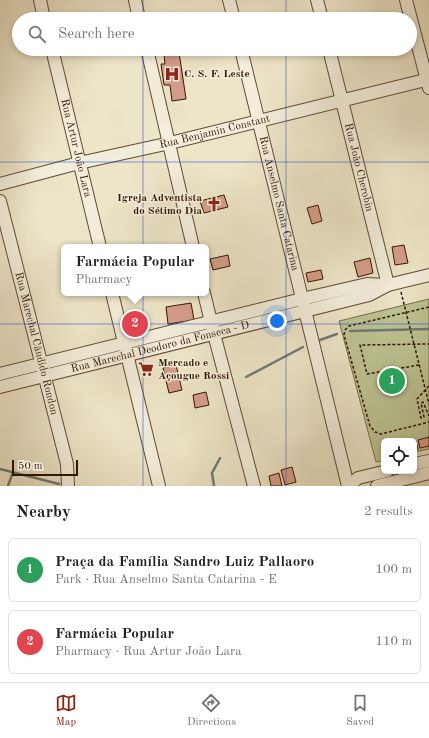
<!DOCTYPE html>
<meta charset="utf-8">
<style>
body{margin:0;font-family:"Old Standard TT",serif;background:#f6f6f6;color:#222}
.controls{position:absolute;right:12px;bottom:12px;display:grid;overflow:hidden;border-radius:6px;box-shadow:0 2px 6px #0003}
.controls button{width:36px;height:36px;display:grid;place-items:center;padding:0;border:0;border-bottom:1px solid #e0e0e0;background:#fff;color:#222;font:20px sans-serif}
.scale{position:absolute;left:12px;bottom:10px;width:66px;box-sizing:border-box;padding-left:4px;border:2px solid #331503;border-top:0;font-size:11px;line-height:14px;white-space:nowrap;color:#331503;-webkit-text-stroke:3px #f3eedb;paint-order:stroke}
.you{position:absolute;left:277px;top:321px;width:14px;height:14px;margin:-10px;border:3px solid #fff;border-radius:50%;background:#1a73e8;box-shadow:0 0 0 6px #1a73e833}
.badge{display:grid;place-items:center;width:26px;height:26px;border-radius:50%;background:#8f2418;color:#fff;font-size:13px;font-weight:700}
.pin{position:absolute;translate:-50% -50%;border:2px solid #fff;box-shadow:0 1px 4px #0006}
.popup{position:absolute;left:61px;top:244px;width:148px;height:52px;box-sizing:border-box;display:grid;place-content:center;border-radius:6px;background:#fff;filter:drop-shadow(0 1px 3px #0005);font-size:13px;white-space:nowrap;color:#767676}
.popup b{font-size:15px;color:#222}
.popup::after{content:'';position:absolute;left:50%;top:100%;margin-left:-8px;border:8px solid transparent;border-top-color:#fff}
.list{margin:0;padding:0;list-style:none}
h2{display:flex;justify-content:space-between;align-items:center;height:52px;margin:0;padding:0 16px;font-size:17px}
h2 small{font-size:13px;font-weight:400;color:#767676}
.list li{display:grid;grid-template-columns:26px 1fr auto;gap:12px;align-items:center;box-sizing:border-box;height:64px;margin:0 8px 8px;padding:0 8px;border:1px solid #e0e0e0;border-radius:6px}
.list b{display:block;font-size:15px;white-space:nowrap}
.list p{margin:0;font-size:13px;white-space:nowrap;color:#767676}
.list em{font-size:13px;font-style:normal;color:#767676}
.icon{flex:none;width:22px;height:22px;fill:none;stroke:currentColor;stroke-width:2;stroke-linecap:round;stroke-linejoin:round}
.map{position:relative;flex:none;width:429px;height:486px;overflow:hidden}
.search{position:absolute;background:#fff;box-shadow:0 2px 6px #0003;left:12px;right:12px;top:12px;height:44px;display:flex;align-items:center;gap:10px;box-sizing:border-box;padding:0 14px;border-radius:22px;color:#767676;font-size:15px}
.sheet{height:196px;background:#fff}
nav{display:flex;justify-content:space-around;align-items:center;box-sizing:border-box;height:56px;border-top:1px solid #e0e0e0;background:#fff;font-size:11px;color:#767676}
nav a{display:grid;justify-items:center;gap:2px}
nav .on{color:#8f2418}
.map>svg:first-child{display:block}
.green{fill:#bdc393;stroke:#786c4b}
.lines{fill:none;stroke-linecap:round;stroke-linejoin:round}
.stream{stroke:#717a73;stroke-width:2.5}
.building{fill:#d59d8a;stroke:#331503}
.minor-casing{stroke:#624934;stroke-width:14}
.path{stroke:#331503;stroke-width:1.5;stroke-dasharray:3 2;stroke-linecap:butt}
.minor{stroke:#f3eedb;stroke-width:12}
.grid{fill:none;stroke:#1d4ed8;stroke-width:1;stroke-opacity:0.55}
.labels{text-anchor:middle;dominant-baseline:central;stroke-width:3;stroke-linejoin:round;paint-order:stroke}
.poi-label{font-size:11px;font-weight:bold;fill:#331503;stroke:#f3eedb;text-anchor:start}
.street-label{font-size:11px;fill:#331503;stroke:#f3eedb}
</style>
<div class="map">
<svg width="429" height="486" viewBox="0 0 429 486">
<rect width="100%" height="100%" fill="#ede5c8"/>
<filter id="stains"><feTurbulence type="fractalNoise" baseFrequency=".005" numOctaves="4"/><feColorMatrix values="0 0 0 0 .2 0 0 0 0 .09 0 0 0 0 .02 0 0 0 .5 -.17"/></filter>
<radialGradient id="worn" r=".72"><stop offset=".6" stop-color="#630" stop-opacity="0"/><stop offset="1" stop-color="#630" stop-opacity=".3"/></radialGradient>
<path class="green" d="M429,299v150l-15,3v-11h-30v19l-8,2 -37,-141z"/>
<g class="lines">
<path class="stream" d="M350,331l79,-2
M320,340l17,-6
M246,377l57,-30
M0,469l59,15
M8,486l5,-14
M214,486l-2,-13 8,-15"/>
</g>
<path class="building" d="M179,52l7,47 -14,2 -2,-16h-6l-3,-21h4l-1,-10z
M224,195l4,12 -24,6 -4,-12z
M318,205l4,16 -10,3 -5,-16z
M404,245l4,18 -13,2 -3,-18z
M228,255l2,11 -17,4 -3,-11z
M370,258l3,15 -15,4 -4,-15z
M321,270l2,9 -15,3 -2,-9z
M191,303l3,17 -26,4 -2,-17z
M176,365l6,25 -13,3 -6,-25z
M206,392l3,13 -14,3 -2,-13z
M429,437v9l-9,2 -2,-8z
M414,441h2l2,8 -4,1z
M292,467l4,15 -11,3 -4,-15z
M279,473l3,13h-11l-2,-10z"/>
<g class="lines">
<g class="minor-casing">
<g id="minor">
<path d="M40,0l4,19"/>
<path d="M135,0l4,19"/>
<path d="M229,0l5,19"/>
<path d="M317,0l5,19"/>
<path d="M406,0l23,88"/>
<path id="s1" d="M52,49l48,198"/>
<path d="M147,49l46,198"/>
<path id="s2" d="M241,49l107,437"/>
<path id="s3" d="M329,49l59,236"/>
<path id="s4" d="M0,184l79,-21 91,-20 259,-64"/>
<path id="s5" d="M0,201l67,263 1,22"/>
<path d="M112,293l47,193"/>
<path d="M204,293l10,41 40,152"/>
<path d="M0,374l302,-75 65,-15 19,1"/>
<path id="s6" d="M0,387l369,-92 19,-10 41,-10"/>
<path d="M414,464l15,-3"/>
<path d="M349,486l9,-8 29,-7"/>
<path d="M377,486l52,-13"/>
</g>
</g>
<path class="path" d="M401,292l28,112
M429,307l-80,19 -4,4 -1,5 26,91 5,6 6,2 48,-12
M419,365l-52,9 -7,-29 69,-1
M429,386l-12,13 4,19 3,-1 -3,-14 2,-1 6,14"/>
<use href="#minor" class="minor"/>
</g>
<path class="grid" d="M143,0v19M286,0v19M143,49v437M286,49v437M0,162h429M0,324h429"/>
<defs>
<g id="hospital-bare" transform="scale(1.2)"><path d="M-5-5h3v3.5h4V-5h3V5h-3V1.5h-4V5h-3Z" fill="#8f2418" stroke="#f3eedb" stroke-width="2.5" paint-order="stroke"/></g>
<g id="church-bare" transform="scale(1.2)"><path d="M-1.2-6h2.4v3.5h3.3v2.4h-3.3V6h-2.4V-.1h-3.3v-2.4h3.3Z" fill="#8f2418" stroke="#f3eedb" stroke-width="2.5" paint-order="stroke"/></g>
<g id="supermarket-bare" transform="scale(1.2)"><path d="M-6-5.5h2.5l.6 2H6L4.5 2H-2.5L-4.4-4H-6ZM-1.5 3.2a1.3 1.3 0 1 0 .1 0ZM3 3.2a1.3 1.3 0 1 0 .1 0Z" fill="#8f2418" stroke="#f3eedb" stroke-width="2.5" paint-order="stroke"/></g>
</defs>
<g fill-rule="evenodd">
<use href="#hospital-bare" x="172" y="74"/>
<use href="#church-bare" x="214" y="204"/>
<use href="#supermarket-bare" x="146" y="369"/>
</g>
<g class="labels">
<g class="poi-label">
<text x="184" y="74">C. S. F. Leste</text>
<text x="202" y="198" text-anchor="end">Igreja Adventista<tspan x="202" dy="13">do Sétimo Dia</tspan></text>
<text x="158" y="363">Mercado e<tspan x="158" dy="13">Açougue Rossi</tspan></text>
</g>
<g class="street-label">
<text stroke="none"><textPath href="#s4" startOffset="221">Rua Benjamin Constant</textPath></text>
<text stroke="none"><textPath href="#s1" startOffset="102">Rua Artur João Lara</textPath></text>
<text stroke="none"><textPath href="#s3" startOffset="122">Rua João Cherobin</textPath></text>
<text stroke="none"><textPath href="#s2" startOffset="159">Rua Anselmo Santa Catarina</textPath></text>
<text stroke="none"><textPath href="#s5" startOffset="147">Rua Marechal Cândido Rondon</textPath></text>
<text stroke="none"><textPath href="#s6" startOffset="165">Rua Marechal Deodoro da Fonseca - D</textPath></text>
</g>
</g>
<rect width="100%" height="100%" filter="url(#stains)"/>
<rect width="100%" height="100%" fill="url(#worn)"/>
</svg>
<div class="controls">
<button><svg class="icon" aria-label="locate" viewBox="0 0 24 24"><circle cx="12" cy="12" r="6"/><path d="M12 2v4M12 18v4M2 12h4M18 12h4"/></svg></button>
</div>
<div class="scale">50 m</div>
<div class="you"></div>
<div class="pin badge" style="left:392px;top:381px;background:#2e9e5b">1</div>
<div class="pin badge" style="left:135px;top:324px;background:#e0444e">2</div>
<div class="popup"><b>Farmácia Popular</b>Pharmacy</div>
<div class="search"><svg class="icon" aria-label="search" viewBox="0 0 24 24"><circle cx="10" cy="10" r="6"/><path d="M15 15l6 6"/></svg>Search here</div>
</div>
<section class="sheet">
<h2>Nearby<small>2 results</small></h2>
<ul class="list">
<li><span class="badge" style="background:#2e9e5b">1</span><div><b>Praça da Família Sandro Luiz Pallaoro</b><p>Park · Rua Anselmo Santa Catarina - E</p></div><em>100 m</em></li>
<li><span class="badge" style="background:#e0444e">2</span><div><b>Farmácia Popular</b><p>Pharmacy · Rua Artur João Lara</p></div><em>110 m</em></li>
</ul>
</section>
<nav>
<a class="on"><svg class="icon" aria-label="map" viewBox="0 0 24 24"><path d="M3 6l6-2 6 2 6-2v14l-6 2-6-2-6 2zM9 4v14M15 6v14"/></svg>Map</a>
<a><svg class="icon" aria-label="directions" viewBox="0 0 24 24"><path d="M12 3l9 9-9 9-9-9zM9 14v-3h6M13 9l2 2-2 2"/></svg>Directions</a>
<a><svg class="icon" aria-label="saved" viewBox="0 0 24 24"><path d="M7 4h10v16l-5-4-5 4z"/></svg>Saved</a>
</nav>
